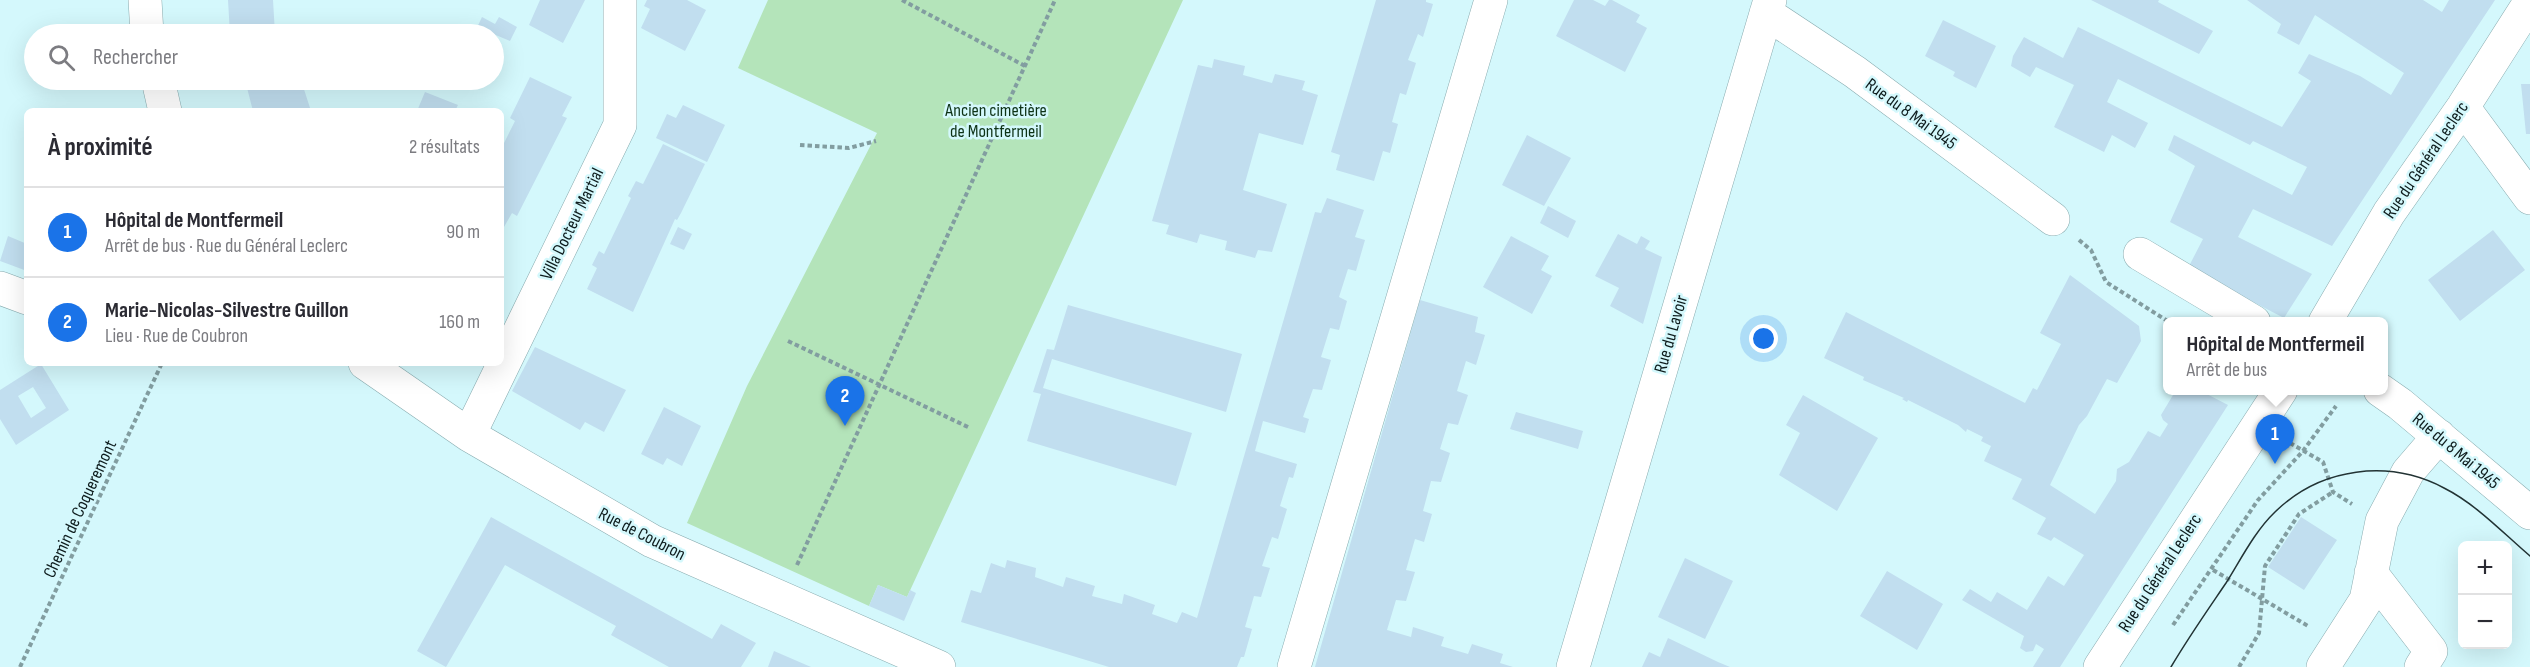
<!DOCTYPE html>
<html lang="fr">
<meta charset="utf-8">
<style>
body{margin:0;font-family:"Sofia Sans Condensed",sans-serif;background:#f7f7f7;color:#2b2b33}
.controls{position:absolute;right:18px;bottom:18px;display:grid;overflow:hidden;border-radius:9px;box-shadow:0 6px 24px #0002}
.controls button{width:54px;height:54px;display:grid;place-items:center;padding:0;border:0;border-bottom:2px solid #e1e1e2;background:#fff;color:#2b2b33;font:30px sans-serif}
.you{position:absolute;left:1764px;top:339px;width:21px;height:21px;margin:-15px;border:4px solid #fff;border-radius:50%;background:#1a73e8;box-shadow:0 0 0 9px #1a73e833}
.badge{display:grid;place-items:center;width:39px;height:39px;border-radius:50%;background:#1a73e8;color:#fff;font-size:20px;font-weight:700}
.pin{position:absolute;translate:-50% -50px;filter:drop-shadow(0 2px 3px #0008)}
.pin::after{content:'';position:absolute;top:32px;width:21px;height:18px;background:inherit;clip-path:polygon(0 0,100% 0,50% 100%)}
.popup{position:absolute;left:2163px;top:317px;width:225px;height:78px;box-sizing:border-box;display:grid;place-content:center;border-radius:9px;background:#fff;filter:drop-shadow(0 2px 4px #0005);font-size:20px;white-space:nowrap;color:#7c7c81}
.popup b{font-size:22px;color:#2b2b33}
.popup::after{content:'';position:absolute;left:50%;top:100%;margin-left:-12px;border:12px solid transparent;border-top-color:#fff}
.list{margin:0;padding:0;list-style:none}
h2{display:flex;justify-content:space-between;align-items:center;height:78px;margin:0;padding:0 24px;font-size:26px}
h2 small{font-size:20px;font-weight:400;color:#7c7c81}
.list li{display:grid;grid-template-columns:39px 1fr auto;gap:18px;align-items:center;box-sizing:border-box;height:90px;padding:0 24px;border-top:2px solid #e1e1e2}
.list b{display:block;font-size:22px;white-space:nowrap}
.list p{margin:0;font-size:20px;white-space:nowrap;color:#7c7c81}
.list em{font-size:20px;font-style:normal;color:#7c7c81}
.icon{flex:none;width:33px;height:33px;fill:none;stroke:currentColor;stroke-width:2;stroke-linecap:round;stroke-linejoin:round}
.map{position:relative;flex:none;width:2530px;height:667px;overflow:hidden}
.search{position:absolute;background:#fff;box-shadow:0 6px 24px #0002;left:24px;top:24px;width:480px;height:66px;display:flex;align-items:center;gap:15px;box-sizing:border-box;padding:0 21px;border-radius:33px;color:#7c7c81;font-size:22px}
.panel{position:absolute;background:#fff;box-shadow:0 6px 24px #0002;left:24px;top:108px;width:480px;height:258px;border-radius:9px}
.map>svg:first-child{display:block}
.green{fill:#b4e4ba}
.building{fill:#c1deef;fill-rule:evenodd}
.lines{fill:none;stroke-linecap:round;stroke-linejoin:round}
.minor-casing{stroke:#88abaf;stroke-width:34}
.path{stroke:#829da0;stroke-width:4;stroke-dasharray:4.5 3;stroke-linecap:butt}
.minor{stroke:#fff;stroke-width:33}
.tram{stroke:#223334;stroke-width:1.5}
.labels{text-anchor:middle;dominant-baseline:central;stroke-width:5;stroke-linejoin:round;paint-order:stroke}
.park-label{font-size:18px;fill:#0d3216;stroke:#d4f8fc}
.street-label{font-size:18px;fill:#0e1c1d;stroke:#d4f8fc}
</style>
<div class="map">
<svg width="2530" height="667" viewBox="0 0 2530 667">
<rect width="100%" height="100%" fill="#d4f8fc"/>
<path class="green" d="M768,0h415l-276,597 -29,-12 -9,21 -182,-83 60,-137 130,-253 -139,-65z"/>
<path class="building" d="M228,0h45l2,34h-45z
M540,0h45l-22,43 -34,-18z
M647,0h40l19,10 -21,41 -44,-23 9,-19 -6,-3z
M1376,0h50v2l7,2 -10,33 -5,-3 -10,26 8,3 -10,32 -6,-2 -8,29 6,2 -8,29 -7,-2 -9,30 -38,-11 4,-15 -9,-3z
M1574,0h19l12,6 4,-6h3l28,15 -4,7 11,6 -22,44 -69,-36z
M2091,0h68l-1,2 55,29 -14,23z
M2247,0h176l19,12 7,-12h46l-163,246 -79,-37 -15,28 74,37 -28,44 -96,-50 15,-29 -33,-17 25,-56 -27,-16 6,-15 118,60 15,-28 -54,-26 -3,4 -132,-66 -11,23 41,21 -13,25 -23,-13 -8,17 -50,-25 20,-42 -38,-18 -6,10 -19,-11 2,-10 11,-19 39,21 15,-31 204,100 29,-46 -13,-8 11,-19 51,22 31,19 13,-22 -89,-58 -16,30 -22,-12 4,-9z
M482,17l13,7 4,-7 18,10 -7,14 -19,-8 -17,1z
M1943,20l53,26 -20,42 -23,-12 2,-4 -30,-16z
M1214,59l31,7 -2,9 29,8 3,-9 30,7 -3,9 16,5 -15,50 -44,-12 -16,57 44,14 -15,48 -14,-2 -3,8 -30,-8 2,-9 -27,-7 -3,9 -31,-9 3,-9 -17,-4 46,-156 14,3z
M530,77l42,20 -10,19 5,2 -50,98 -5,-3 -8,14 -3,-2v-76l14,-28 -5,-3z
M260,80h41l10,31h-58l-7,-27z
M2521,84h9v50h-4z
M425,92l33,13 -3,6h-38z
M683,105l42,20 -18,37 -51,-24 11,-24 9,4z
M1527,135l44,23 -27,48 -42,-21z
M663,144l42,20 -24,49 -4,7 -2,-1 -42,93 -46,-23 10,-21 -5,-3 7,-14 5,3 27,-56 -3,-2 8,-15 7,3z
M1327,198l37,12 -9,27 10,3 -9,31 -8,-2 -9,28 8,4 -8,29 -9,-2 -9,29 10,3 -9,30 -9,-1 -10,28 6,2 -4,14 -42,-12 -8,30 42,13 -4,14 -4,-1 -9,29 7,3 -9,30 -6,-2 -10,29 8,2 -9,29 -7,-1 -9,31 7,2 -8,28h-3l-4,10h-128l-148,-45 10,-32 10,3 10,-30 14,5 2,-8 29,8 -1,9 28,10 3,-10 29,9 -3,10 30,8 2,-10 31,11 -3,9 25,9 5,-11 15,6 118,-406 6,1z
M1548,206l28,15 -8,17 -28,-15z
M678,227l14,7 -8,16 -14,-6z
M2493,230l32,40 -65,51 -32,-41z
M1618,234l19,10 4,-8 9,5 -5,8 17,8 -19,67 -33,-18 9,-18 -24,-12z
M8,236l19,8v27l-27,-10z
M1511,236l38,20 -8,14 11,6 -20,38 -49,-27z
M2070,275l69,51 2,15 -24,42 -10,-4 -20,37 -8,9 -29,60 45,29 21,-33 1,-12 12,-7 19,-31 12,6 8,-13 -5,-4 -2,-5 15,-25h23l29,15 -168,262h-27l11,-18 -8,-5 -3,7 -7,1 -6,-4 4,-12 -62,-36 8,-11 21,13 6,-10 30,18 21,-34 16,10 20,-31 -30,-18 -3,4 -14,-7 9,-16 -34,-19 10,-20 -38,-18 7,-15 -10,-5 2,-4 -16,-8 -1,3 -8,-7 -50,-25 -1,2 -5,-3 2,-1 -41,-18 1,-3 -40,-19 22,-46 179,91 8,-15 4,2 24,-46 -21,-11z
M1420,300l58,17 -3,15 10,3 -9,30 -10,-4 -9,30 11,4 -10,30 -10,-2 -8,26 10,4 -9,29 -10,-1 -8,30 9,3 -8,28 -9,-3 -9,31 9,2 -9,29 -10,-1 -9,30 24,7 2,-10 31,10 -3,9 27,8 4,-10 31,10 -3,9 13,4h-198z
M1068,305l174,49 -16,58 -174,-53 -9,29 149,45 -16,53 -149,-45 14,-47 -8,-2 14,-43 7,1z
M535,347l91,43 -22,42 -19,-10 -5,8 -68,-39z
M41,364l28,46 -53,35 -16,-26v-29zM33,387l13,21 -15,10 -13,-22z
M1803,395l75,43 -41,73 -58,-36 21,-42 -14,-8z
M664,407l37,19 -19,40 -15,-8 -4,7 -22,-11z
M1516,412l67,19 -5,18 -68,-20z
M491,517l221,122 9,-15 35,19 -15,24h-72l-58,-32 5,-9 -111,-61 -59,102 -29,-16z
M2301,517l36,23 -33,50 -36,-23z
M1685,558l48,23 -28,58 -47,-22z
M1887,571l56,33 -26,46 -57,-34z
M878,585l29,12 3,-7 6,3 -12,28 -35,-15z
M1668,638l50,24 12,5h-88l7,-15 11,5z
M774,651l37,16h-43z"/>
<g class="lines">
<g class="minor-casing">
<path id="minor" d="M145,0l2,34
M1766,13l89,59 198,147
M158,80l7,31
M2463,107l67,91
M2140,254l114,68
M0,288l27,10
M2325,322l64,-109 74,-106 67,-105
M365,363l104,72 183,106 287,126
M2380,390l20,14 130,109
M469,435l151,-310v-125
M2371,573l60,78 -10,16
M1294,667l197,-667
M1573,667l197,-667
M2100,667l181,-277
M2323,667l43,-67 16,-79 26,-49 31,-36"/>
</g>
<path class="path" d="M902,0l123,66
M800,145l49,3 27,-7
M2079,240l12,10 15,32 63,40
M788,341l182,87
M2290,443l33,19 10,30 19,12
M797,565l258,-565
M2213,570l95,56
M2173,625l85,-125 45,-49 33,-45
M20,667l142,-304
M2239,667l20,-34 6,-67 34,-52 34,-22"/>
<use href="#minor" class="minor"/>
<path class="tram" d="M2171,667c17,-29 36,-56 55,-84 15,-24 29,-52 49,-71 46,-45 114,-53 169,-24 32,16 59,45 86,68"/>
</g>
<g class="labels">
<g class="park-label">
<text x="996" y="110">Ancien cimetière<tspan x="996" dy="21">de Montfermeil</tspan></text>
</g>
<g class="street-label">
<text transform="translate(1911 114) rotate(36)">Rue du 8 Mai 1945</text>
<text transform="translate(2426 160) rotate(-56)">Rue du Général Leclerc</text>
<text transform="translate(572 224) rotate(-64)">Villa Docteur Martial</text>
<text transform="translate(1671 334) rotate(-74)">Rue du Lavoir</text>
<text transform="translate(2456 451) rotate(40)">Rue du 8 Mai 1945</text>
<text transform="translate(80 509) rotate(-65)">Chemin de Coqueremont</text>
<text transform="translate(642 534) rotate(27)">Rue de Coubron</text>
<text transform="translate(2160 573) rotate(-57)">Rue du Général Leclerc</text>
</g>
</g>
</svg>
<div class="controls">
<button>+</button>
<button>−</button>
</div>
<div class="you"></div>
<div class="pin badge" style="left:2275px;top:464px">1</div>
<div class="popup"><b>Hôpital de Montfermeil</b>Arrêt de bus</div>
<div class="pin badge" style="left:845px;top:426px">2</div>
<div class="search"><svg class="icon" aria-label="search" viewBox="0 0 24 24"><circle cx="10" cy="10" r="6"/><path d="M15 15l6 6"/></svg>Rechercher</div>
<section class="panel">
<h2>À proximité<small>2 résultats</small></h2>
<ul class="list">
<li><span class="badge">1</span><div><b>Hôpital de Montfermeil</b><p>Arrêt de bus · Rue du Général Leclerc</p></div><em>90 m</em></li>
<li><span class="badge">2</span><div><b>Marie-Nicolas-Silvestre Guillon</b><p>Lieu · Rue de Coubron</p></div><em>160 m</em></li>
</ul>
</section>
</div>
